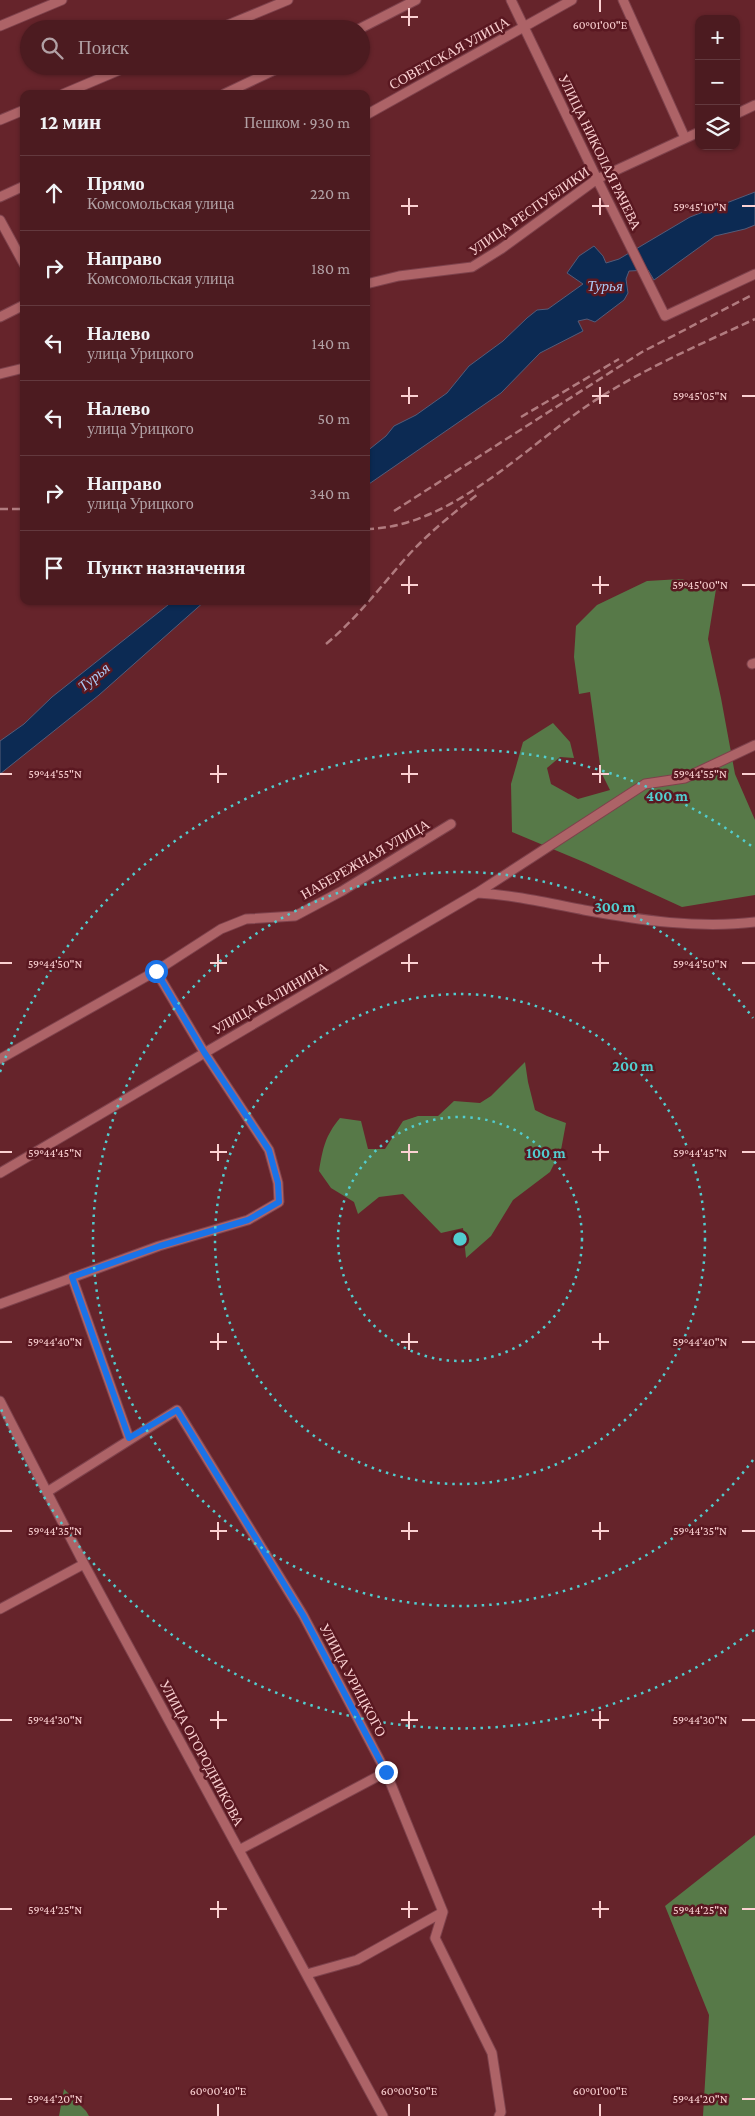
<!DOCTYPE html>
<html lang="ru">
<meta charset="utf-8">
<style>
body{margin:0;font-family:"Crimson Pro",serif;background:#56282d;color:#f1f3f6}
.controls{position:absolute;right:15px;top:15px;display:grid;overflow:hidden;border-radius:10px;box-shadow:0 1px 4px #0004}
.controls button{width:45px;height:45px;display:grid;place-items:center;padding:0;border:0;border-bottom:1px solid #63393e;background:#4c1b20;color:#f1f3f6;font:25px sans-serif}
.stop{position:absolute;width:15px;height:15px;margin:-11px;border:4px solid #1a73e8;border-radius:50%;background:#fff}
.stop.end{background:#1a73e8;border-color:#fff;box-shadow:0 1px 5px #0008}
.list{margin:0;padding:0;list-style:none}
h2{display:flex;justify-content:space-between;align-items:center;height:65px;margin:0;padding:0 20px;font-size:21px}
h2 small{font-size:16px;font-weight:400;color:#b2a1a5}
.list li{display:grid;grid-template-columns:32px 1fr auto;gap:15px;align-items:center;box-sizing:border-box;height:75px;padding:0 20px;border-top:1px solid #63393e}
.list b{display:block;font-size:19px;white-space:nowrap}
.list p{margin:0;font-size:16px;white-space:nowrap;color:#b2a1a5}
.list em{font-size:16px;font-style:normal;color:#b2a1a5}
.icon{flex:none;width:28px;height:28px;fill:none;stroke:currentColor;stroke-width:2;stroke-linecap:round;stroke-linejoin:round}
.map{position:relative;flex:none;width:755px;height:2116px;overflow:hidden}
.search{position:absolute;background:#4c1b20;box-shadow:0 1px 4px #0004;left:20px;top:20px;width:350px;height:55px;display:flex;align-items:center;gap:12px;box-sizing:border-box;padding:0 18px;border-radius:28px;color:#b2a1a5;font-size:19px}
.panel{position:absolute;background:#4c1b20;box-shadow:0 1px 4px #0004;left:20px;top:90px;width:350px;height:515px;border-radius:10px}
.map>svg:first-child{display:block}
.forest{fill:#577948}
.water{fill:#0c2a53;stroke:#545c79}
.lines{fill:none;stroke-linecap:round;stroke-linejoin:round}
.minor-casing{stroke:#7e424c;stroke-width:11}
.minor{stroke:#ad6367;stroke-width:9}
.rail{stroke:#b17b7f;stroke-width:2.5;stroke-dasharray:8 4;stroke-linecap:butt}
.route{stroke:#1a73e8;stroke-width:6}
.ticks{fill:none;stroke:#fbd1d2;stroke-width:2}
.ring{fill:none;stroke:#52cdcf;stroke-width:2.5;stroke-dasharray:2.5 5}
.labels{text-anchor:middle;dominant-baseline:central;stroke-width:5;stroke-linejoin:round;paint-order:stroke}
.street-label{font-size:14px;fill:#fbd1d2;stroke:#5a1821}
.water-label{font-size:15px;font-style:italic;fill:#abc9f3;stroke:#5a1821}
.ticks-label{font-size:12px;text-anchor:middle;fill:#fbd1d2;stroke:#5a1821;stroke-width:5;stroke-linejoin:round;paint-order:stroke}
.centre{fill:#52cdcf;stroke:#5a1821;stroke-width:2.5}
.ring-label{font-size:15px;text-anchor:middle;font-weight:bold;fill:#52cdcf;stroke:#5a1821;stroke-width:5;stroke-linejoin:round;paint-order:stroke}
</style>
<div class="map">
<svg width="755" height="2116" viewBox="0 0 755 2116">
<rect width="100%" height="100%" fill="#66242b"/>
<path class="forest" d="M681,579l35,10 -8,50 13,59 14,76 20,46v75l-73,12 -96,-44 -74,-31 -1,-48 12,-42 30,-19 17,19 4,16 -14,-1 -13,11 4,16 27,15 32,-9 -9,-18 -11,-80 -11,2 -5,-37 2,-31 21,-21 50,-24z
M525,1062l3,20 7,28 12,6 19,7 -5,27 -11,22 -37,28 -22,36 -25,22 -3,-30 -22,5 -38,-39 -24,3 -21,17 -4,-12 -23,-14 -12,-17c4,-23 6,-35 21,-53l21,3 7,28h17l18,-28 15,-5h20l16,-15 26,2 11,-7z
M755,1835v281h-52l6,-101 -44,-109z
M64,2089l22,22 3,5h-30z"/>
<path class="water" d="M755,192v33l-10,4 -30,7 -61,44 -6,-10 -19,1 -3,8 2,14 -4,7 -29,22 -8,-3 -9,2 5,10 -43,22 -39,40 -135,93v-34l20,-16 8,-10 22,-11 31,-22 22,-27 34,-25 24,-23 10,-8 11,-1 35,-25 -16,-11 12,-17 15,-10 9,10 3,7 13,-4 71,-42z
M173,601h32l-106,94 -99,79v-33l24,-17 28,-27z"/>
<g class="lines">
<g class="minor-casing">
<path id="minor" d="M511,0l86,179 68,137 90,-42
M623,0l62,138
M0,26l62,-26
M218,29l70,-29
M359,29l57,-29
M63,94l66,-28
M224,94l59,-28
M736,114l19,-9
M366,115l206,-115
M0,120l24,-10
M0,197l24,-11
M0,220l24,44
M366,284l33,-8 73,-9 29,-18 96,-70 102,-47
M0,317l24,-12
M0,374l24,-6
M752,664l3,-1
M478,893c36,2 70,10 106,17 55,10 115,19 171,12
M0,1059l156,-88 65,-42 25,-10 49,-3 47,-25 109,-67
M0,1173l477,-280 168,-109 40,-6 70,-33
M72,1277l57,161
M0,1304l159,-58 89,-26 31,-18 -1,-19 -9,-33 -65,-98 -48,-81
M0,1401l84,163 299,552
M47,1492l130,-82 126,205 83,157 57,140 -8,26 57,115 9,59 -2,4
M0,1609l84,-45
M239,1850l147,-78
M307,1974l50,-14 86,-48"/>
</g>
<use href="#minor" class="minor"/>
<path class="rail" d="M521,417l98,-58
M0,509h24
M394,511l248,-159 108,-56
M366,529c88,-1 165,-89 236,-133 48,-30 101,-53 153,-77
M326,644c30,-25 53,-55 78,-84 22,-25 48,-46 74,-66"/>
</g>
<g class="lines">
<path class="route" d="M156,971l48,81 65,98 9,33 1,19 -31,18 -88,26 -88,31 57,161 48,-28 126,205 83,157"/>
</g>
<path class="ticks" d="M600,0v12M409,8v18M401,17h17M409,198v17M600,198v17M401,206h17M592,206h17M742,206h13M409,387v17M600,387v17M401,396h17M592,396h17M742,396h13M409,576v18M600,576v18M401,585h17M592,585h17M742,585h13M218,765v18M409,765v18M600,765v18M0,774h12M210,774h17M401,774h17M592,774h17M742,774h13M218,954v18M409,954v18M600,954v18M0,963h12M210,963h17M401,963h17M592,963h17M742,963h13M218,1144v17M409,1144v17M600,1144v17M0,1152h12M210,1152h17M401,1152h17M592,1152h17M742,1152h13M218,1333v17M409,1333v17M600,1333v17M0,1342h12M210,1342h17M401,1342h17M592,1342h17M742,1342h13M218,1522v18M409,1522v18M600,1522v18M0,1531h12M210,1531h17M401,1531h17M592,1531h17M742,1531h13M218,1711v18M409,1711v18M600,1711v18M0,1720h12M210,1720h17M401,1720h17M592,1720h17M742,1720h13M218,1901v17M409,1901v17M600,1901v17M0,1909h12M210,1909h17M401,1909h17M592,1909h17M742,1909h13M0,2099h12M742,2099h13M218,2104v12M409,2104v12M600,2104v12"/>
<g class="ring">
<circle cx="460" cy="1239" r="122"/>
<circle cx="460" cy="1239" r="245"/>
<path d="M753 1460A367 367 0 1 1 753 1018"/>
<path d="M754 1630A489 489 0 0 1 0 1406M0 1072A489 489 0 0 1 754 848"/>
</g>
<g class="labels">
<g class="street-label">
<text transform="translate(449 53) rotate(-29)">СОВЕТСКАЯ УЛИЦА</text>
<text transform="translate(600 152) rotate(64)">УЛИЦА НИКОЛАЯ РАЧЕВА</text>
<text transform="translate(529 211) rotate(-35)">УЛИЦА РЕСПУБЛИКИ</text>
<text transform="translate(365 859) rotate(-30)">НАБЕРЕЖНАЯ УЛИЦА</text>
<text transform="translate(270 998) rotate(-30)">УЛИЦА КАЛИНИНА</text>
<text transform="translate(353 1680) rotate(62)">УЛИЦА УРИЦКОГО</text>
<text transform="translate(202 1753) rotate(62)">УЛИЦА ОГОРОДНИКОВА</text>
</g>
<g class="water-label">
<text x="605" y="286">Турья</text>
<text transform="translate(94 677) rotate(-39)">Турья</text>
</g>
</g>
<g class="ticks-label">
<text x="600" y="29">60°01'00"E</text>
<text x="700" y="211">59°45'10"N</text>
<text x="700" y="400">59°45'05"N</text>
<text x="700" y="589">59°45'00"N</text>
<text x="55" y="778">59°44'55"N</text>
<text x="700" y="778">59°44'55"N</text>
<text x="55" y="968">59°44'50"N</text>
<text x="700" y="968">59°44'50"N</text>
<text x="55" y="1157">59°44'45"N</text>
<text x="700" y="1157">59°44'45"N</text>
<text x="55" y="1346">59°44'40"N</text>
<text x="700" y="1346">59°44'40"N</text>
<text x="55" y="1535">59°44'35"N</text>
<text x="700" y="1535">59°44'35"N</text>
<text x="55" y="1724">59°44'30"N</text>
<text x="700" y="1724">59°44'30"N</text>
<text x="55" y="1914">59°44'25"N</text>
<text x="700" y="1914">59°44'25"N</text>
<text x="218" y="2095">60°00'40"E</text>
<text x="409" y="2095">60°00'50"E</text>
<text x="600" y="2095">60°01'00"E</text>
<text x="55" y="2103">59°44'20"N</text>
<text x="700" y="2103">59°44'20"N</text>
</g>
<circle cx="460" cy="1239" r="8" class="centre"/>
<g class="ring-label">
<text x="667" y="801">400 m</text>
<text x="615" y="912">300 m</text>
<text x="633" y="1071">200 m</text>
<text x="546" y="1158">100 m</text>
</g>
</svg>
<div class="controls">
<button>+</button>
<button>−</button>
<button><svg class="icon" aria-label="layers" viewBox="0 0 24 24"><path d="M12 4l9 5-9 5-9-5zM3 14l9 5 9-5"/></svg></button>
</div>
<div class="stop" style="left:156px;top:971px"></div>
<div class="stop end" style="left:386px;top:1772px"></div>
<div class="search"><svg class="icon" aria-label="search" viewBox="0 0 24 24"><circle cx="10" cy="10" r="6"/><path d="M15 15l6 6"/></svg>Поиск</div>
<section class="panel">
<h2>12 мин<small>Пешком · 930 m</small></h2>
<ul class="list">
<li><svg class="icon" aria-label="ahead" viewBox="0 0 24 24"><path d="M12 20V5M6 11l6-6 6 6"/></svg><div><b>Прямо</b><p>Комсомольская улица</p></div><em>220 m</em></li>
<li><svg class="icon" aria-label="right" viewBox="0 0 24 24"><path d="M7 20v-9h11M14 6l5 5-5 5"/></svg><div><b>Направо</b><p>Комсомольская улица</p></div><em>180 m</em></li>
<li><svg class="icon" aria-label="left" viewBox="0 0 24 24"><path d="M17 20v-9H6M10 6l-5 5 5 5"/></svg><div><b>Налево</b><p>улица Урицкого</p></div><em>140 m</em></li>
<li><svg class="icon" aria-label="left" viewBox="0 0 24 24"><path d="M17 20v-9H6M10 6l-5 5 5 5"/></svg><div><b>Налево</b><p>улица Урицкого</p></div><em>50 m</em></li>
<li><svg class="icon" aria-label="right" viewBox="0 0 24 24"><path d="M7 20v-9h11M14 6l5 5-5 5"/></svg><div><b>Направо</b><p>улица Урицкого</p></div><em>340 m</em></li>
<li><svg class="icon" aria-label="arrive" viewBox="0 0 24 24"><path d="M6 21V4h12l-3 4 3 4H6"/></svg><div><b>Пункт назначения</b></div></li>
</ul>
</section>
</div>
